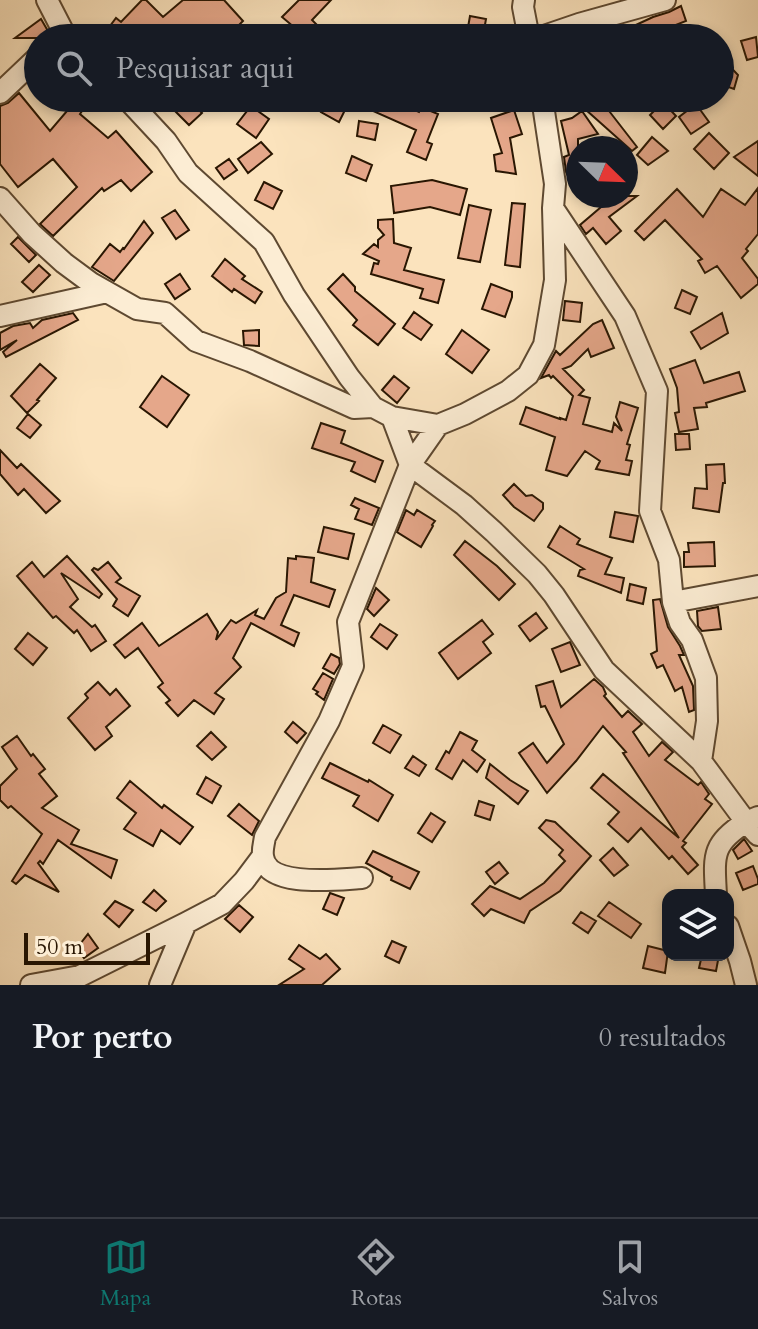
<!DOCTYPE html>
<html lang="pt">
<style>
body{margin:0;font-family:Cardo,serif;background:#20242c;color:#f1f3f6}
.controls{position:absolute;right:24px;bottom:24px;display:grid;overflow:hidden;border-radius:16px;box-shadow:0 4px 12px #0003}
.controls button{width:72px;height:72px;display:grid;place-items:center;padding:0;border:0;border-bottom:2px solid #363941;background:#171b24;color:#f1f3f6;font:40px sans-serif}
.compass{position:absolute;left:566px;top:136px;width:72px;height:72px;border-radius:50%;background:#171b24;box-shadow:0 4px 12px #0003;rotate:113deg}
.scale{position:absolute;left:24px;bottom:20px;width:126px;box-sizing:border-box;padding-left:8px;border:4px solid #291602;border-top:0;font-size:22px;line-height:28px;white-space:nowrap;color:#291602;-webkit-text-stroke:6px #fcedd4;paint-order:stroke}
.list{margin:0;padding:0;list-style:none}
h2{display:flex;justify-content:space-between;align-items:center;height:104px;margin:0;padding:0 32px;font-size:34px}
h2 small{font-size:26px;font-weight:400;color:#9ea1a6}
.icon{flex:none;width:44px;height:44px;fill:none;stroke:currentColor;stroke-width:2;stroke-linecap:round;stroke-linejoin:round}
.map{position:relative;flex:none;width:758px;height:985px;overflow:hidden}
.search{position:absolute;background:#171b24;box-shadow:0 4px 12px #0003;left:24px;right:24px;top:24px;height:88px;display:flex;align-items:center;gap:20px;box-sizing:border-box;padding:0 28px;border-radius:44px;color:#9ea1a6;font-size:30px}
.sheet{height:232px;background:#171b24}
nav{display:flex;justify-content:space-around;align-items:center;box-sizing:border-box;height:112px;border-top:2px solid #363941;background:#171b24;font-size:22px;color:#9ea1a6}
nav a{display:grid;justify-items:center;gap:4px}
nav .on{color:#0f766e}
.map>svg:first-child{display:block}
.building{fill:#e5a78a;stroke:#291602;stroke-width:2}
.lines{fill:none;stroke-linecap:round;stroke-linejoin:round}
.minor-casing{stroke:#5e4931;stroke-width:24}
.minor{stroke:#fcedd4;stroke-width:20}
</style>
<div class="map">
<svg width="758" height="985" viewBox="0 0 758 985">
<rect width="100%" height="100%" fill="#fbe3bd"/>
<filter id="stains"><feTurbulence type="fractalNoise" baseFrequency=".0025" numOctaves="4"/><feColorMatrix values="0 0 0 0 .2 0 0 0 0 .09 0 0 0 0 .02 0 0 0 .5 -.17"/></filter>
<radialGradient id="worn" r=".72"><stop offset=".6" stop-color="#630" stop-opacity="0"/><stop offset="1" stop-color="#630" stop-opacity=".3"/></radialGradient>
<path class="building" d="M142,0h4l17,17 20,-17h41l19,21 -14,14 -8,-9 -10,12h-94l-10,-8 9,-12 5,4z
M299,0h32l-19,20 18,18h-23l-25,-21z
M681,6l5,15 -43,17h-35l45,-21 16,-5z
M470,16l16,3 -3,17 -16,-3z
M41,19l11,19h-37z
M756,37l2,20 -11,3 -6,-19z
M720,56l18,19 -4,14 -14,-5z
M19,93l31,38 28,-33h13l-11,16 28,24 8,-7 36,41 -21,19 -10,-11 -17,11 -2,-3 -49,48 -13,-12 37,-37 -24,-28 -35,28 -18,-23v-58l8,-3z
M162,98h26l14,15 -13,12z
M328,98h14l7,4 -10,20 -18,-10z
M376,98l14,3 1,-1 28,12 2,-5 17,7 -11,28 5,2 -6,16 -19,-8 9,-22 -43,-19z
M599,98l38,49 -5,4 -47,-42z
M663,102l13,14 -13,13 -13,-14z
M696,104l13,18 -18,12 -12,-17z
M251,106l18,13 -13,19 -19,-14z
M514,110l8,24 -12,4 6,36 -20,-3 -2,-16 8,-2 -11,-35z
M582,111l16,23 -20,5v58l-12,-25 -2,-15 5,-2 -8,-34 11,-3z
M359,121l19,3 -3,16 -18,-4z
M709,133l20,20 -15,16 -20,-20z
M652,137l16,14 -20,14 -11,-10z
M758,141v35l-24,-19z
M261,142l11,12 -24,19 -10,-14z
M352,156l20,9 -6,16 -20,-8z
M229,159l8,11 -13,9 -8,-11z
M432,180l35,9 -7,26 -30,-8 -36,6 -3,-27z
M264,182l18,9 -9,18 -18,-9z
M758,188v46l-12,15 2,2 -6,7 16,21v5l-17,14 -24,-32 -12,7 -7,-12 4,-2 -37,-39 -21,20 -9,-9 42,-42 26,28 18,-28 24,16z
M614,196h23l-28,21 12,14 -15,13 -13,-16 -7,6 -6,-9z
M512,203l13,1 -5,63 -15,-2z
M469,205l22,5 -11,52 -22,-4z
M175,210l14,20 -13,9 -14,-21z
M393,219l1,24 17,5 -7,22 40,10 -6,23 -18,-5 3,-9 -52,-15 3,-11 4,1 1,-3 -16,-7 11,-10 4,3v-7l6,-5 -6,-7v-8z
M144,221l9,12 -39,48 -22,-14 18,-23 10,8 3,-4 1,1z
M18,237l18,18 -7,7 -18,-18z
M225,259l20,17 -3,3 20,13 -7,11 -21,-14 -2,3 -20,-16z
M39,265l11,10 -17,17 -11,-10z
M180,274l10,15 -15,10 -10,-15z
M343,274l12,13v4l40,33 -17,21 -25,-20 4,-5 -29,-31z
M491,284l21,8v5l-7,20 -23,-8z
M682,290l15,7 -7,17 -15,-6z
M565,301l17,2 -2,19 -17,-2z
M414,312l18,13 -11,15 -18,-12z
M73,313l5,7 -72,37 -3,-5 14,-12 -17,10v-17l13,-7 17,-3 3,5 9,-8z
M722,313l6,20 -27,16 -10,-17z
M602,320l12,28 -23,9 -3,-8 -17,17 -8,3 21,21 -5,5 11,3 -7,26 29,8 2,-9 8,8 -6,-14 4,-15 18,6 -11,36 3,1 -4,15 6,1 -3,14 -33,-6 4,-8 -15,-10 -18,25 -21,-6 9,-33 -35,-13 6,-17 34,12v-1l6,2 7,-24 -20,-20 -2,2 -2,-3 -8,3 15,-27 4,4 33,-31z
M259,330v16l-15,-1 -1,-14z
M462,330l27,20 -17,23 -26,-19z
M695,360l9,23 35,-11 6,19 -39,12 1,4 -13,1 4,21 -19,3 -4,-19 4,-1 -2,-24 -7,-19z
M40,364l16,14 -19,22 2,1 -12,12 -16,-17z
M162,376l27,19 -22,32 -27,-20z
M394,376l15,12 -12,15 -15,-13z
M28,414l13,11 -11,13 -13,-10z
M321,423l24,8 -4,12 42,18 -8,21 -24,-11 4,-9 -43,-14z
M675,434h14l1,15 -14,1z
M0,450l17,18 4,-4 39,37 -14,12 -22,-24 -6,6 -18,-21z
M724,464l1,19h-2l-4,29 -26,-4 2,-20 12,1 -1,-24z
M514,484l12,12 6,-1 11,8v6l-9,12 -20,-14 -11,-12z
M355,498l24,10 -7,17 -17,-6 4,-10 -8,-4z
M406,510l8,5 3,-5 18,11 -3,4 1,1 -12,21 -24,-15z
M615,512l23,4 -5,26 -23,-5z
M560,526l20,13 -3,5 35,14 -7,16 19,4 -3,15 -43,-17 2,-6 4,-1 -36,-22z
M324,527l30,7 -6,25 -30,-7z
M465,541l32,25 18,18 -16,16 -45,-45z
M714,542l1,24 -31,1v-15h5l-1,-9z
M67,556l35,38 -3,4 -38,-25 17,26 -8,8 22,20 3,-2 11,16 -15,10 -14,-21 -3,3 -18,-17 -3,2 -36,-42 15,-14 12,15z
M296,556l18,2 -3,24 24,8 -6,17 -35,-12 -13,30 18,8 -5,13 -43,-23 -18,35 8,9 -26,26 9,6 -10,15 -20,-14 -16,16 -12,-13 4,-3 -12,-13 5,-4 -25,-35 -13,10 -11,-13 28,-22 17,23 48,-32 11,18 -2,8 15,-20 5,3 21,-13 -2,5 9,4 12,-21 10,-6 2,-34 8,1z
M108,562l13,16 -5,4 24,14 -12,20 -15,-10 4,-7 -25,-29 2,-2 4,2z
M630,584l16,4 -3,16 -16,-4z
M376,588l13,12 -15,16 -7,-7z
M660,599l8,28 12,19 4,9h-5l14,31 1,24 -5,2 -7,-25 -7,4 -12,-26 -6,3 -6,-14 6,-3 -4,-51z
M718,607l3,22 -19,2 -4,-5 -1,-15z
M536,613l11,15 -17,13 -11,-15z
M482,620l11,14 -10,8 8,11 -33,26 -19,-26z
M380,624l17,11 -10,14 -16,-12z
M28,633l19,15 -14,17 -18,-16z
M570,642l10,23 -19,7 -9,-23z
M331,654l8,4 1,6 -6,10 -11,-6z
M323,673l10,6 -9,21 -8,-6 2,-2 -5,-3z
M594,679l9,8 3,7 -2,2 18,21 6,-6 14,13 -9,8 16,24 13,-14 11,10 -8,8 33,25 3,-3 8,12 -4,5 7,5 -29,37 3,2 -4,4 16,18 -10,9 -16,-18 -3,3 -28,-31 -13,14 -20,-18 11,-12 -28,-24 12,-14 76,64 -56,-85 3,-1 -23,-26 -27,35 -29,32 -28,-40 14,-10 14,20 17,-19 -19,-38 -4,1 -5,-21 17,-5 8,26z
M98,682l12,13 6,-6 14,17 -24,21 6,9 -17,14 -27,-32 20,-20 -3,-4z
M293,722l13,11 -9,10 -12,-11z
M383,725l18,10 -11,18 -17,-10z
M211,732l15,15 -14,13 -15,-14z
M460,732l17,9 -5,9 13,10 -8,12 -14,-12 -11,19 -16,-10 10,-18 3,2z
M17,736l14,20 2,-2 12,15 -6,5 18,22 -15,12 37,22 -8,14 46,16 -6,18 -53,-38 -15,24 -3,-3 -2,2 21,29 -34,-17 -9,9 -4,-3 30,-47 -31,-28 -3,2 -8,-8v-14l17,-17 -15,-22z
M413,756l13,9 -7,11 -14,-8z
M330,763l38,19 1,-2 24,15 -15,26 -25,-15 6,-10 -37,-18z
M490,764l20,16 18,11 -10,13 -32,-26z
M206,777l15,9 -9,17 -15,-9z
M130,781l32,27 2,-3 29,22 -13,17 -19,-14 -8,16 -29,-17 12,-16 -19,-15z
M479,801l15,5 -4,14 -15,-5z
M239,804l20,17 -7,14 -24,-19z
M431,813l14,9 -13,20 -14,-9z
M546,820l9,2 36,34 -31,35 -30,20 -6,12 -33,-14 -7,7 -12,-12 18,-18 30,13 24,-16 21,-22 -6,-6 4,-5 -24,-22z
M744,839l8,12 -14,8 -5,-9z
M613,848l15,17 -14,11 -14,-16z
M373,851l46,21 -9,17 -19,-9 1,-3 -26,-14z
M499,862l9,11 -13,11 -9,-12z
M753,866l5,13v5l-15,6 -7,-17z
M154,890l12,11 -10,10 -13,-9z
M330,893l14,5 -7,17 -14,-6z
M115,901l18,9 -14,17 -15,-13z
M609,902l32,22 -10,14 -33,-22z
M239,905l14,12 -13,15 -15,-13z
M581,912l15,9 -8,12 -15,-10z
M88,934l10,14 -14,10 -7,-10z
M392,941l14,6 -7,16 -14,-7z
M299,945l21,14 6,-5 14,15 -18,16h-43l25,-16 -15,-10z
M648,946l20,5 -3,22 -22,-5z
M702,955h17l-3,16 -17,-3z"/>
<g class="lines">
<g class="minor-casing">
<path id="minor" d="M47,0l17,33 5,5
M524,0l-1,7 6,31
M538,38l41,-14 86,-24
M0,93l38,-36
M126,98l40,43 22,32 76,69 30,53 55,82 24,30
M0,198l32,36 32,29 27,20 46,26 28,4 31,28 54,20 104,47 19,-1 19,10 46,8 27,-11 43,-23 20,-16 16,-30 11,-65 -2,-72 2,-24 -13,-86
M553,208l72,108 32,75 -7,120 19,49 4,42 7,21 12,17 14,38 1,43 -6,40
M0,316l107,-24
M392,417l18,48 54,40 30,27 43,42 17,21 50,75 97,91 45,61 12,-5
M673,602l85,-16
M362,878c-22,1 -96,11 -99,-22 -1,-6 1,-13 2,-19l64,-116 24,-55 -5,-44 62,-157 28,-40
M716,895c-2,-39 -5,-51 30,-73l12,13
M728,926l12,35 6,24
M31,985l49,-9 106,-53 36,-19 22,-23 18,-24
M160,985l26,-62"/>
</g>
<use href="#minor" class="minor"/>
</g>
<rect width="100%" height="100%" filter="url(#stains)"/>
<rect width="100%" height="100%" fill="url(#worn)"/>
</svg>
<div class="controls">
<button><svg class="icon" aria-label="layers" viewBox="0 0 24 24"><path d="M12 4l9 5-9 5-9-5zM3 14l9 5 9-5"/></svg></button>
</div>
<svg class="compass" viewBox="-18 -18 36 36"><path d="M0-13l5 13h-10z" fill="#e53935"/><path d="M0 13l5-13h-10z" fill="#9ea1a6"/></svg>
<div class="scale">50 m</div>
<div class="search"><svg class="icon" aria-label="search" viewBox="0 0 24 24"><circle cx="10" cy="10" r="6"/><path d="M15 15l6 6"/></svg>Pesquisar aqui</div>
</div>
<section class="sheet">
<h2>Por perto<small>0 resultados</small></h2>
<ul class="list">
</ul>
</section>
<nav>
<a class="on"><svg class="icon" aria-label="map" viewBox="0 0 24 24"><path d="M3 6l6-2 6 2 6-2v14l-6 2-6-2-6 2zM9 4v14M15 6v14"/></svg>Mapa</a>
<a><svg class="icon" aria-label="directions" viewBox="0 0 24 24"><path d="M12 3l9 9-9 9-9-9zM9 14v-3h6M13 9l2 2-2 2"/></svg>Rotas</a>
<a><svg class="icon" aria-label="saved" viewBox="0 0 24 24"><path d="M7 4h10v16l-5-4-5 4z"/></svg>Salvos</a>
</nav>
